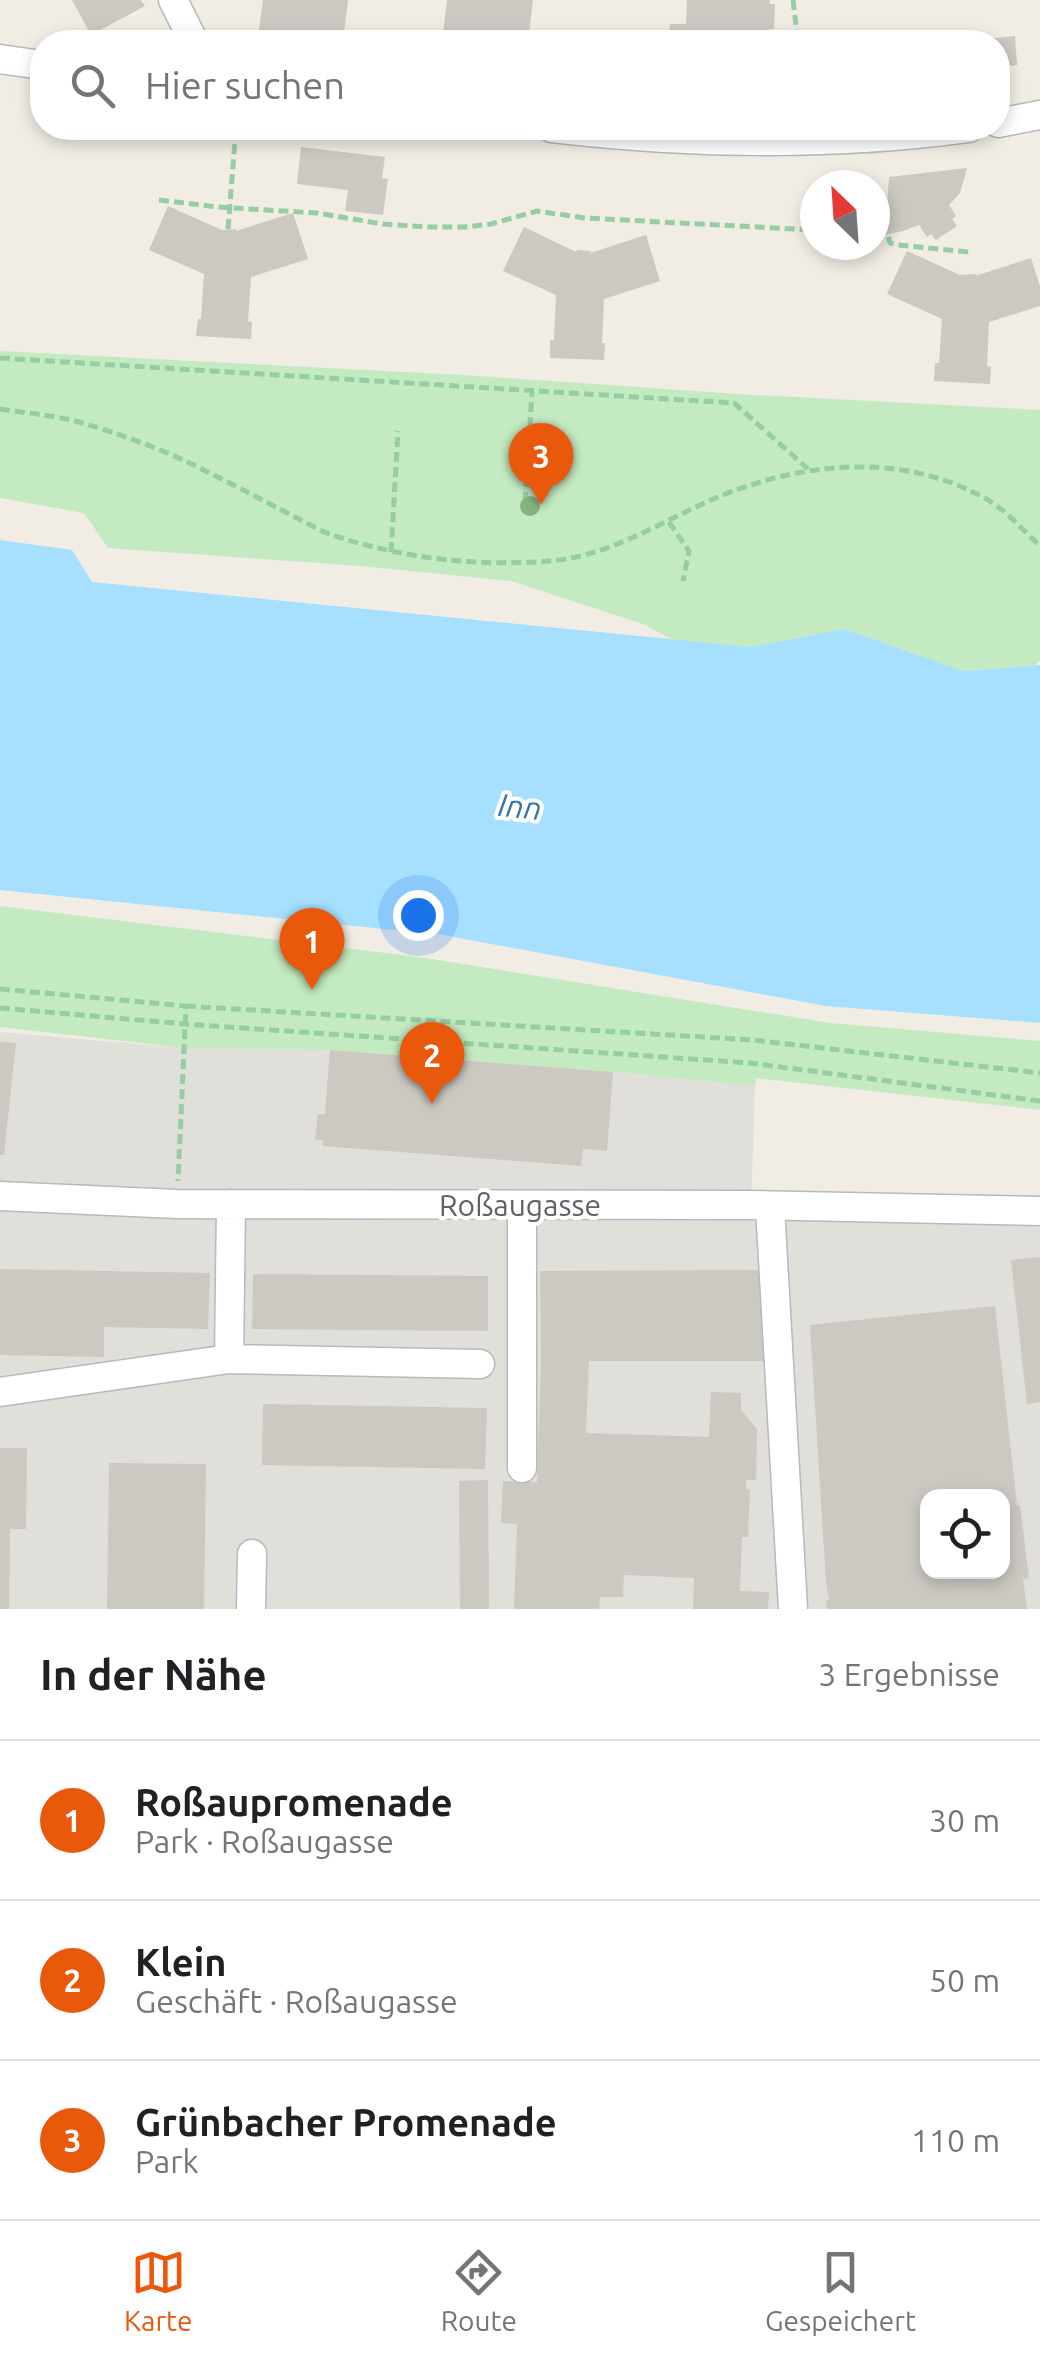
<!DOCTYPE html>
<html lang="de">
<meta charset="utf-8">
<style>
body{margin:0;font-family:Ubuntu,sans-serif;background:#f6f6f6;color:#202124}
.controls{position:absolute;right:30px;bottom:30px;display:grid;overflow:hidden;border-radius:20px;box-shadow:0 5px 15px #0003}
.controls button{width:90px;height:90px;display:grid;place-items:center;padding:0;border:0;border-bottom:2px solid #e0e0e0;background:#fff;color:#202124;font:50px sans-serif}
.compass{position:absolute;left:800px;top:170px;width:90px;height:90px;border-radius:50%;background:#fff;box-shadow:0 5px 15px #0003;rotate:335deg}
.you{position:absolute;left:418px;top:915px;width:35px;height:35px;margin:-25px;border:8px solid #fff;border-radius:50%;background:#1a73e8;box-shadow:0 0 0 15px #1a73e833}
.badge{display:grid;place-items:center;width:65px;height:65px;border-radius:50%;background:#ea580c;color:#fff;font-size:32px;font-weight:700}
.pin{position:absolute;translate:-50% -82px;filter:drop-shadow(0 2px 5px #0008)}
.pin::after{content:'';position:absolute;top:52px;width:35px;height:30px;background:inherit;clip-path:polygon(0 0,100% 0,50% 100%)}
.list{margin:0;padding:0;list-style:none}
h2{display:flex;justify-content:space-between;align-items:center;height:130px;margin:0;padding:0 40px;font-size:42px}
h2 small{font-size:32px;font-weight:400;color:#757577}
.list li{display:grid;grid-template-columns:65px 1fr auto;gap:30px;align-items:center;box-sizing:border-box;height:160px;padding:0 40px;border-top:2px solid #e0e0e0}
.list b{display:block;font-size:38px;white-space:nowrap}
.list p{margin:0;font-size:32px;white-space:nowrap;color:#757577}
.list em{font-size:32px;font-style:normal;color:#757577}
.icon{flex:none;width:55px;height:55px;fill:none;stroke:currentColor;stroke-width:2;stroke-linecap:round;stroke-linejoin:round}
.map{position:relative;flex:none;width:1040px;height:1609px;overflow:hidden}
.search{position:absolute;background:#fff;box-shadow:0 5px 15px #0003;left:30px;right:30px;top:30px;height:110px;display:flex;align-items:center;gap:25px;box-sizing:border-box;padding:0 35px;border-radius:40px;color:#757577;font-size:38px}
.sheet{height:610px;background:#fff}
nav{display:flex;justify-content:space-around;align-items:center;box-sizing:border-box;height:140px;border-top:2px solid #e0e0e0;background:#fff;font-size:28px;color:#757577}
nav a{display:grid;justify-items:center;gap:5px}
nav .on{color:#ea580c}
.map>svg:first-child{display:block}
.industrial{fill:#e1dfda;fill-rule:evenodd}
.green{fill:#c3eac0}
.water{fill:#a7dfff}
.building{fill:#ccc8c2;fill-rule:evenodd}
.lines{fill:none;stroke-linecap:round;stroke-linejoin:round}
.minor-casing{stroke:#b6b9bd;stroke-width:31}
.path{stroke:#97cda3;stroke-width:5;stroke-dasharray:10 5;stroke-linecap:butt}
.minor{stroke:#fff;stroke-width:28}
.tree{fill:#86b480}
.labels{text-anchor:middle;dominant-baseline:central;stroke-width:8;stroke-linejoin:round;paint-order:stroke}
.street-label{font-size:30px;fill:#5d6267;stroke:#fff}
.water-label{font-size:32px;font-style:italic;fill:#3476a9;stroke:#fff}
</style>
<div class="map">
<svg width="1040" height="1609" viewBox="0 0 1040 1609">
<rect width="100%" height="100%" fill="#f1ede5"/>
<path class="industrial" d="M0,1032l184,16 146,2 283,22 142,14 -4,119 289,6v398h-1040zM928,1496h74v76h-74z"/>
<path class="green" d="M0,351l464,24 274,19 302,16v250l-5,5 -72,6 -118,-42 -95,18 -77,-7 -30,-16 -132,-43 -150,-15 -253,-18 -24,-35 -84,-15z
M0,906l419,51 411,66 210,18v69l-284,-32 -1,8 -142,-14 -283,-22 -146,-2 -184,-21z"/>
<path class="water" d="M0,540l72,10 20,32 658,65 95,-18 118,42 77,-6v358l-214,-17 -383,-71 -443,-45z"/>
<path class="building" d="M72,0h69l4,6 -54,29z
M263,0h85l-5,42h-41l-44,-5z
M447,0h86l-5,42h-86z
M687,0h83v4h5l-1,25h-5v7l-11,-1 -1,7h-89l2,-18h16z
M1015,36l2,29 -19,2v-25h-23v-2z
M301,147l84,10 -3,21 6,1 -5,36 -38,-4 3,-21 -51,-6z
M967,168l-7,25 -11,12 7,11 -4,3 5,7 -21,14 -5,-6 -4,3 -8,-12 -16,6 -18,4 4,-58z
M168,206l54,24 14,-1v2l57,-18 15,46 -57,18 -3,44 4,1 -1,17 -55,-3 2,-17h3l3,-45 -55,-24z
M524,227l52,25 1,-2 14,1 -1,2 56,-18 14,46 -56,18 -2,44h3l-1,17 -54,-2v-18h4l2,-45 -53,-24z
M907,251l53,24 16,-1 -1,2 56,-18 9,28v20l-51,16 -2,44 4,1 -1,17 -56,-3 1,-18h4l3,-44 -55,-25z
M0,1042l16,1 -12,112h-4z
M330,1050l283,22 -6,79 -24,-2 -2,17 -258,-20v-6h-8l3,-26h7z
M1040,1257v145l-13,2 -16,-144z
M0,1269l210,4 -2,56 -104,-2v30l-104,-2z
M765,1270l1,91h-177l-3,72 123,4 2,-45 30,1v17l16,19 -1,51h-10v9l4,1 -2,47h-6l-2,54 29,1 -1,17h-75l1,-31 -70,-3 -1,22h-23l-1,12h-85l3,-85 -16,-1 2,-42 34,1 4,-122 -1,-89z
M253,1274l235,2v55l-236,-2z
M995,1306l22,199h3l9,73 -6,1 4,30h-200l-1,-9h3l-3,-18 -16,-257zM928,1496h74v76h-74z
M263,1404l224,4 -2,61 -223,-4z
M0,1448h27l-1,81h-16l-1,80h-9z
M109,1463l97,1 -2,145h-97z
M488,1480l1,129h-29l-1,-128z"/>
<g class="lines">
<g class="minor-casing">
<path id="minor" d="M173,0l21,42
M0,59l42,6
M998,123l42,-8
M552,128c139,16 278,19 417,0
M0,1196l177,8 573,1 290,6
M770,1207l23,402
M229,1359l2,-155
M0,1392l229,-33 251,5
M522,1468v-262
M251,1609l1,-55"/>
</g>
<path class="path" d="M793,0l5,42
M159,200l58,7 100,6 66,11 45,3h37l26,-3 46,-13 48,7 230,12
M228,229l8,-101
M875,234l13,1 2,8 8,2 71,7
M0,358l734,45 74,66
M0,409c25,4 51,6 75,12 40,11 84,27 121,45 32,16 63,32 95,49 13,6 27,15 41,20 69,23 144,32 217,26 63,-5 112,-40 169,-64 85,-35 181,-45 265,0 21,11 40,33 57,49
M525,502l7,-110
M669,522l20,29 -6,30
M391,552l7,-121
M0,989l186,17 -8,175
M186,1006l567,34 287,33
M0,1008l185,16 565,39 290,38"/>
<use href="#minor" class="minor"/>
</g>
<g class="tree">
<circle cx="539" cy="436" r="10"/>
<circle cx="530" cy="506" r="10"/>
</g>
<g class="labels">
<g class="street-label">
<text x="520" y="1205">Roßaugasse</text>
</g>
<g class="water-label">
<text transform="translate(520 806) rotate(6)">Inn</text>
</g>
</g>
</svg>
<div class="controls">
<button><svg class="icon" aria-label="locate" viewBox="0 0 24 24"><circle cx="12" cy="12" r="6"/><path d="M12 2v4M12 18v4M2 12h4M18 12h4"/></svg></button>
</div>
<svg class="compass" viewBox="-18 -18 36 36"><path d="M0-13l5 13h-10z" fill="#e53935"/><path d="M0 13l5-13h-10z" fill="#757577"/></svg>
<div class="you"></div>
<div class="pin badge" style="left:312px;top:990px">1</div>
<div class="pin badge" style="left:432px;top:1104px">2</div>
<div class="pin badge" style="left:541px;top:505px">3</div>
<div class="search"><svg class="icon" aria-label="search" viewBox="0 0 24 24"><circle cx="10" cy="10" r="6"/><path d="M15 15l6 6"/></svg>Hier suchen</div>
</div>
<section class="sheet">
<h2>In der Nähe<small>3 Ergebnisse</small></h2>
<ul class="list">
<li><span class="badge">1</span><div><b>Roßaupromenade</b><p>Park · Roßaugasse</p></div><em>30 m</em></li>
<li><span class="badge">2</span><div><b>Klein</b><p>Geschäft · Roßaugasse</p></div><em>50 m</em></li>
<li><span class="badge">3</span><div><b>Grünbacher Promenade</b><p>Park</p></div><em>110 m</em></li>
</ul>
</section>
<nav>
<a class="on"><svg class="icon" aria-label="map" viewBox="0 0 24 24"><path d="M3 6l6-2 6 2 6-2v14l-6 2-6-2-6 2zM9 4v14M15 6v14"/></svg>Karte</a>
<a><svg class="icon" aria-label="directions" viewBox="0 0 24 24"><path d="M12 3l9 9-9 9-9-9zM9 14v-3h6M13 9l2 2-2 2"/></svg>Route</a>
<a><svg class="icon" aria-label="saved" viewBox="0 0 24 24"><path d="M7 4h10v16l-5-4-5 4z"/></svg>Gespeichert</a>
</nav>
